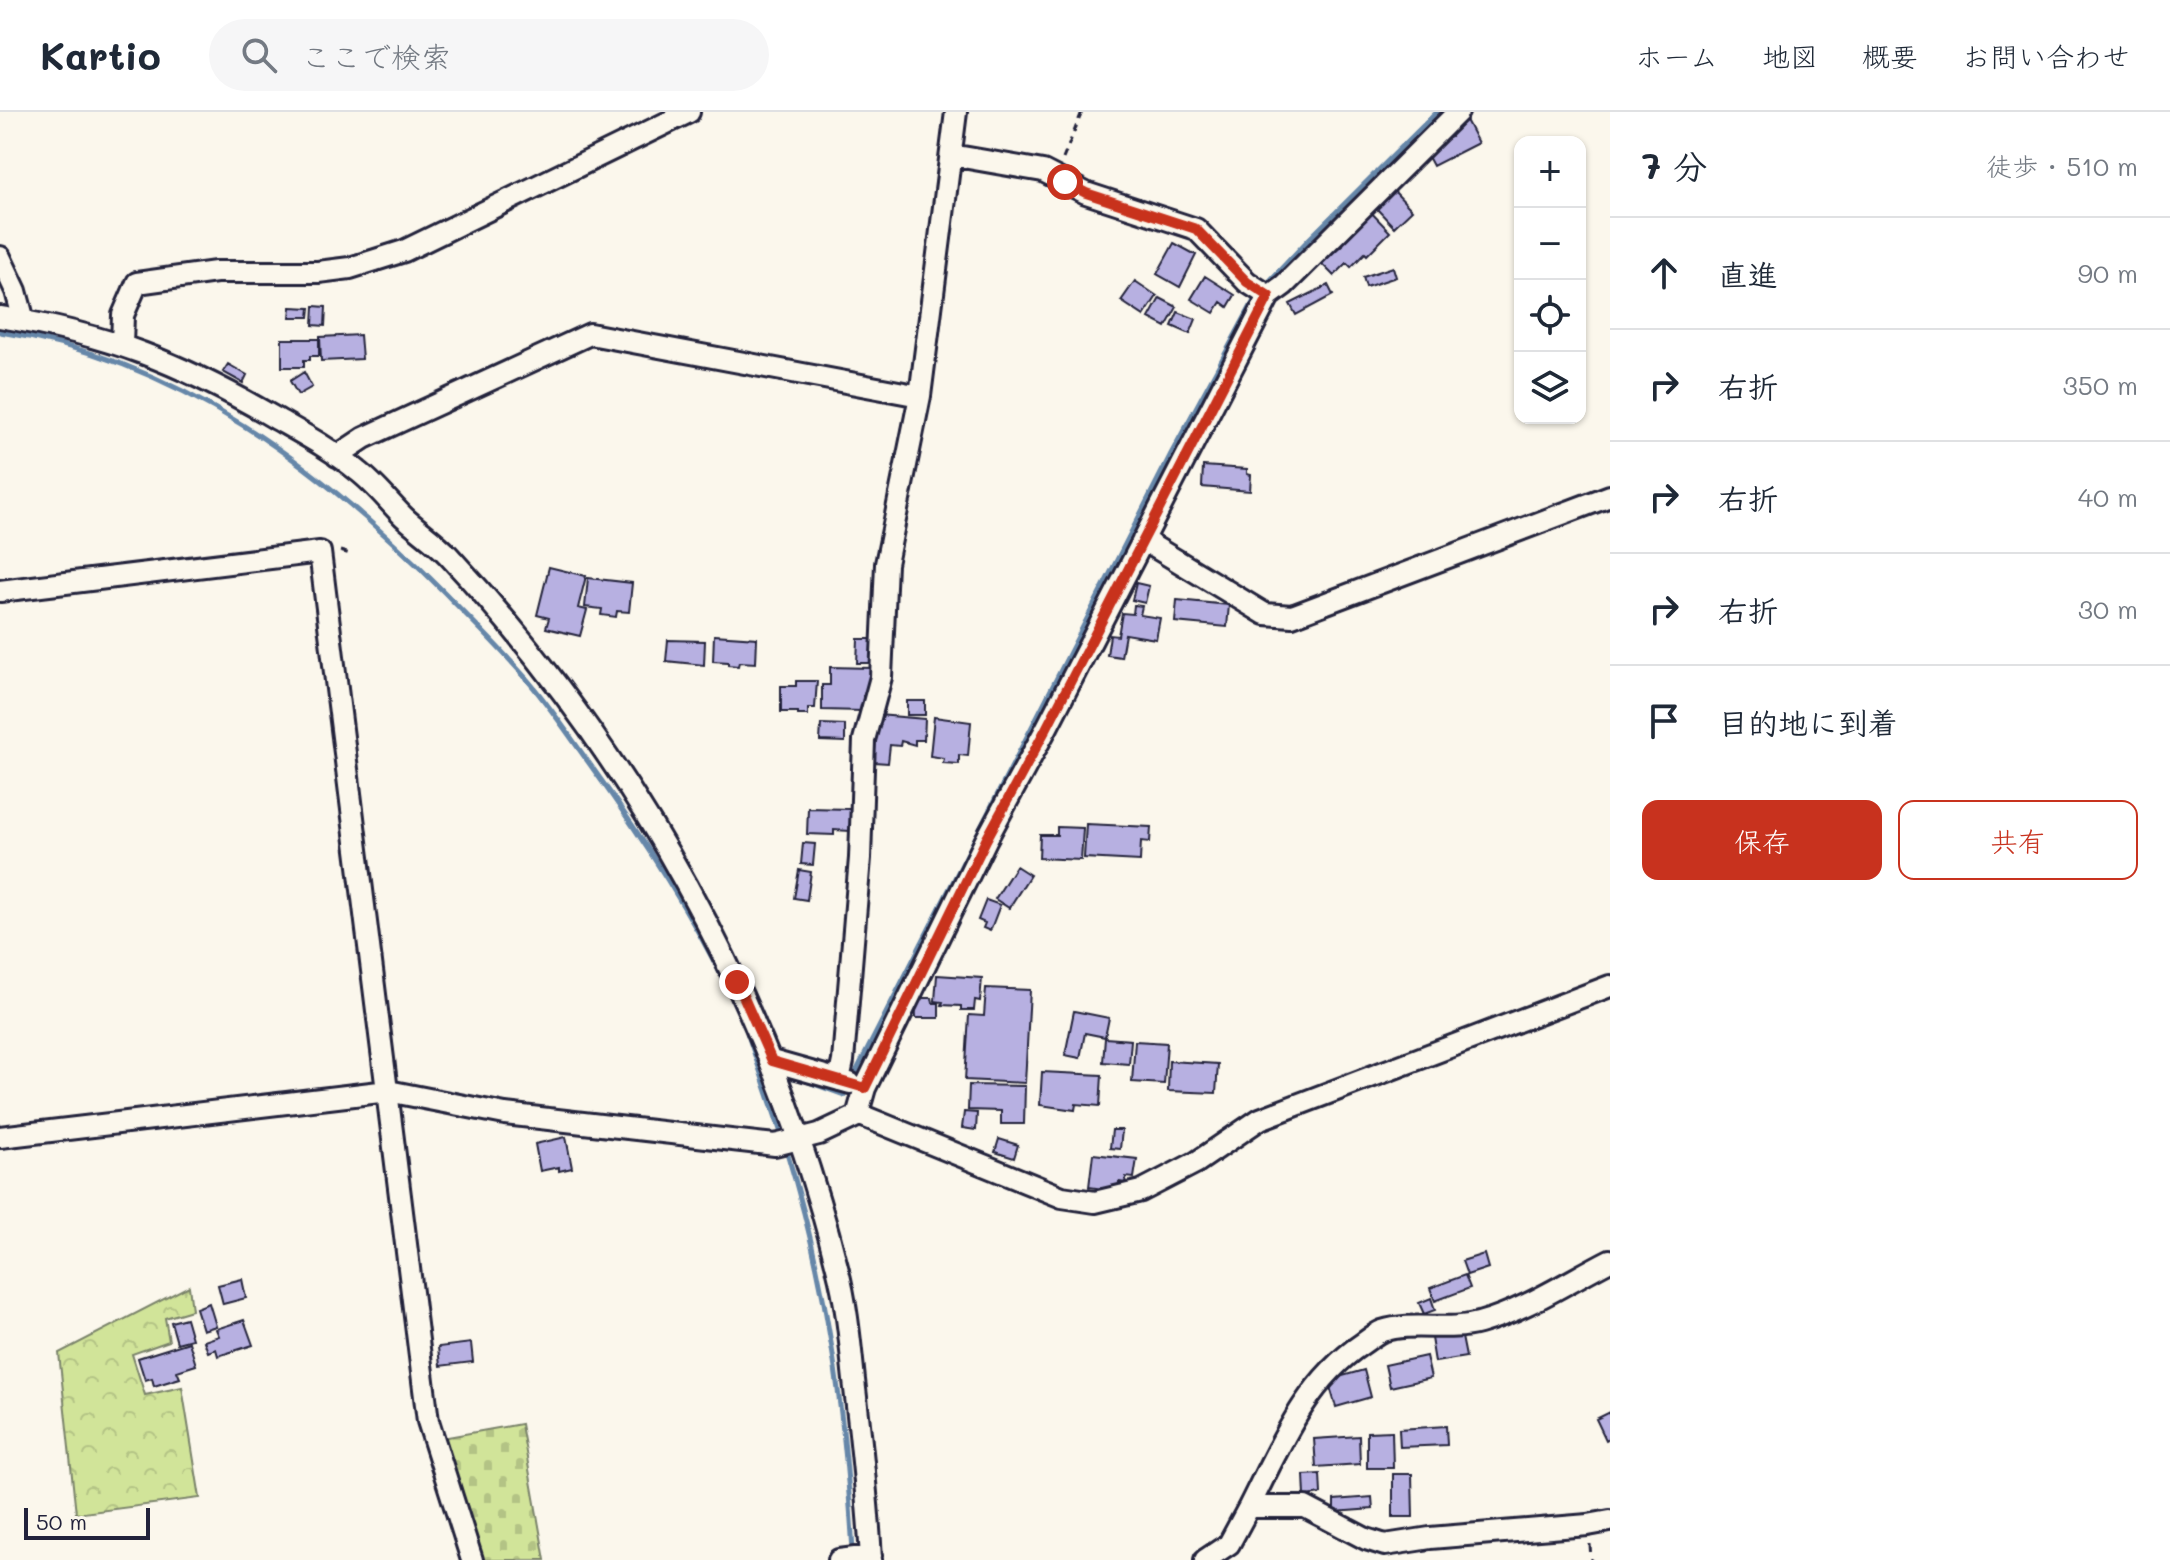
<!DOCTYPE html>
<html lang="ja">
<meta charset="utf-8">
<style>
body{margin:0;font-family:Mali,"Klee One",sans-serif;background:#f6f6f7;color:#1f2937}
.controls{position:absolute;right:24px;top:24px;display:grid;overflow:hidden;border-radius:16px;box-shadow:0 2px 6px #0004}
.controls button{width:72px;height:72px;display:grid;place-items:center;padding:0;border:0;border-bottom:2px solid #e0e1e3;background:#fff;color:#1f2937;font:40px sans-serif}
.scale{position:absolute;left:24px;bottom:20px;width:126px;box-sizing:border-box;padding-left:8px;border:4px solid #22223b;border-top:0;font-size:22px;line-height:28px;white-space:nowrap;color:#22223b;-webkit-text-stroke:6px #fbf7ec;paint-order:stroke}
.stop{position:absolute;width:24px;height:24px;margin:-18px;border:6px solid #c8321e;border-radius:50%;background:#fff}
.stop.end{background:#c8321e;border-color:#fff;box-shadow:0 2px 8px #0008}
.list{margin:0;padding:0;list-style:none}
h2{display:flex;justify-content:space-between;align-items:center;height:104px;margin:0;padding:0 32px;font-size:34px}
h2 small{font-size:26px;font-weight:400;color:#747a83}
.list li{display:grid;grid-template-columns:52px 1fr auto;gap:24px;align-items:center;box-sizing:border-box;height:112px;padding:0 32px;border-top:2px solid #e0e1e3}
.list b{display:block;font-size:30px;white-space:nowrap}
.list em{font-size:26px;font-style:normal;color:#747a83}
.actions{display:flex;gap:16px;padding:24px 32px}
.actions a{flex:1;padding:18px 0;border:2px solid #c8321e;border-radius:16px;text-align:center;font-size:28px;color:#c8321e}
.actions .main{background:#c8321e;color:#fff}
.icon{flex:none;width:44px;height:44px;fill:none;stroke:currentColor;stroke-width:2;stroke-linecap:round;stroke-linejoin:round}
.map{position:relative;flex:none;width:1610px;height:1448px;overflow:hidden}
header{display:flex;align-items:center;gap:48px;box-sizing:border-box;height:112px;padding:0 40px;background:#fff;border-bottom:2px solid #e0e1e3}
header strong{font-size:38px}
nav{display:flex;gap:44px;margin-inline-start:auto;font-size:28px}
.search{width:560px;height:72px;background:#f6f6f7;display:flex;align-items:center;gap:20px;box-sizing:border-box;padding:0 28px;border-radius:44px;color:#747a83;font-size:30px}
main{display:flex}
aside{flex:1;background:#fff}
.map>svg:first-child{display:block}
.forest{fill:url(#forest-crowns);stroke:#7a836a;stroke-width:2}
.cemetery{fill:url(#cemetery-stones);stroke:#7a836a;stroke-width:2}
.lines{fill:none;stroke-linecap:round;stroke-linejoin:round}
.stream{stroke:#6687a9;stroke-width:5}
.building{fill:#b7b0e1;stroke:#22223b;stroke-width:2}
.street-casing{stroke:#22223b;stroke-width:26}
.path{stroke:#22223b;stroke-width:3;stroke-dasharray:8 6;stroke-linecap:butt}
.street{stroke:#fbf7ec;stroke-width:20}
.route{stroke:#c8321e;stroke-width:10}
</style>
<header>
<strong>Kartio</strong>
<div class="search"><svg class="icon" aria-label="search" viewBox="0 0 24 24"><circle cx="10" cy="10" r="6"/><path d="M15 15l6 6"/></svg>ここで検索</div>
<nav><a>ホーム</a><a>地図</a><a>概要</a><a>お問い合わせ</a></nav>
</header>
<main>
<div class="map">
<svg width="1610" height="1448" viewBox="0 0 1610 1448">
<defs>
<pattern id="forest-crowns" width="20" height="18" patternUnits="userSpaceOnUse" patternTransform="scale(2)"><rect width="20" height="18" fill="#d1e499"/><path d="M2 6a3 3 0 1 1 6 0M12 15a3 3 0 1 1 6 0" fill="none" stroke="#b3c385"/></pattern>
<pattern id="cemetery-stones" width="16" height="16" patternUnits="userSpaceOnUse" patternTransform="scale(2)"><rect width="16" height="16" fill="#d1e499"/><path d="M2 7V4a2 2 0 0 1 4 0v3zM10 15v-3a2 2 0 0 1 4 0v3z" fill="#b3c385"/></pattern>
</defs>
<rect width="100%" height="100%" fill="#fbf7ec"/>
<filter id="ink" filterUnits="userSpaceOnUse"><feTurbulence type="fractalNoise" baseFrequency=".0125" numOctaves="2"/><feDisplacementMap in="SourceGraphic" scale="16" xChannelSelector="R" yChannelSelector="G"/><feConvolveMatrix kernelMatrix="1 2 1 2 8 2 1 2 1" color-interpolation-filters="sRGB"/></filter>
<g filter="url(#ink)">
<path class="forest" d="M189,1174l3,24 -27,8 4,23 -37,13 13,41 37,-8 18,111 -124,16 -17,-161z"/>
<path class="cemetery" d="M521,1312l24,136h-66l-37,-122z"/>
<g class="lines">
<path class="stream" d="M1264,175l46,-49 127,-126
M0,220c178,26 322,136 445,261 26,27 54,54 79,83 24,27 44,58 65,87 52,72 100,146 139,226
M748,923l35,104
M782,964l18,3 44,16 4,-8
M853,966l318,-624 86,-159
M786,1037c41,133 59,263 67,403"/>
</g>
<path class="building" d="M1466,8l12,23 -45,23 -8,-15 26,-14 -4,-8z
M1394,79l18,19 -18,17 -18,-19z
M1367,96l23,24 -23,23 -2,-2 -14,14 -4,-4 -13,13 -15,-15 12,-12 3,3 8,-7 -3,-3z
M1174,131l22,12 -16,32 -23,-13z
M1393,155l3,10 -30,10 -3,-10z
M1205,164l30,19 -7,12 -7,-5 -7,11 -23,-14z
M1135,169l22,15 -13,20 -23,-15z
M1328,173l5,10 -37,20 -6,-11z
M1160,186l17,9 -11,20 -17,-9z
M314,194l12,1 -1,19 -12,-1z
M291,195l19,1 -1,9h-19z
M1178,200l18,7 -6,15 -18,-8z
M360,223l2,24 -41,2 -1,-24z
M282,227h37v17h-9v4h-6v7h-22z
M228,252l19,11 -4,8 -20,-11z
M304,260l8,15 -14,8 -8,-14z
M1203,354l44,3v5l4,1 -1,16 -48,-4z
M549,455l37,9 -8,32 9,2 -7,26 -34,-8 3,-10 -12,-3z
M588,466l44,5 -3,29 -12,-1 -1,6 -15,-2 1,-6 -17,-2z
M1136,471l13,3 -4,17 -13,-3z
M1177,488l52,5 -2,22 -52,-5z
M1134,493l8,1 -2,9 20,3 -4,21 -31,-5 -4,23 -14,-2 3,-20 8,1 4,-23 11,1z
M714,523l43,3 -1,25 -17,-1 -1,4 -10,-1v-3l-15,-1z
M858,527h17l-1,24h-17z
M668,528l37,1 -1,24 -38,-4z
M830,555l41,1v28h-8v15l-41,-1v-25h8z
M796,569h21l-2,27h-7v7h-10v-3h-17v-26h15z
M907,589h18v14h-18z
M878,603l47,4 -1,21h-9v5l-14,-4 -1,5 -10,-1 -2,18 -14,-1z
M934,605l37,5 -3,34 -9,-1v9l-16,-1 1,-5 -14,-2z
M821,612l24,1v17l-25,-1z
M808,696l42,1v22l-16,-1v5l-27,-1z
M1086,712l65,3 -1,15 -9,-1 -1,20 -56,-3z
M1057,715l26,1 -2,32 -42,-2 1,-23h17z
M803,731l12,1 -2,21 -12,-1z
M1016,754l14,9 -21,33 -14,-9z
M799,758l12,2 -4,28 -13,-2z
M986,788l14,5 -10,26 -7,-3 2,-5 -7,-3z
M937,863l45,3 -2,23 -5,-1 -1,10h-13v-4l-19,-1 1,-3 -8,-1z
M986,876l44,2 -5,93 -60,-3 4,-65 15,1z
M915,886h17l1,5h6v15h-23z
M1074,899l35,7 -4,19 -20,-4 -5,25 -15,-3z
M1105,926l26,2 -2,24 -26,-2z
M1135,929l32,2 -3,41 -32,-2z
M1169,949l49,3 -2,29 -48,-2z
M1042,960l60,3 -2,31 -24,-2 -1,6 -35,-5z
M969,973l56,1 -1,38h-23v-13l-33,-1z
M964,1000l13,1 -1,17 -14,-2z
M1112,1018h10l-2,19 -10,-1z
M566,1025l6,31 -13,3v-4l-19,4 -5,-27z
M999,1027l19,6 -4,13 -19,-6z
M1093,1042l44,5 -3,19 -8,-1 -1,6 -6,-1 -1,9 -29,-4z
M1484,1142l4,14 -21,7 -5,-14z
M1465,1163l5,13 -35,13 -5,-13z
M242,1167l4,19 -23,6 -5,-19z
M1431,1186l4,12 -11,4 -5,-11z
M209,1191l7,23 -13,4 -7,-22z
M186,1206l6,21 -15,4 -6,-21z
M244,1208l9,25 -35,11 -2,-7 -8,3 -4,-11 15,-5 -3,-7z
M1461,1220l5,25 -31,5 -4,-24z
M189,1230l7,23 -19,6 3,7 -26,8 -2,-8 -7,2 -7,-22z
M471,1231l2,19 -33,4 -2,-19z
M1426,1244l5,22 -41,9 -5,-22z
M1364,1258l7,27 -35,10 -8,-27z
M1610,1300v26l-4,2 -10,-21z
M1446,1314l1,19 -47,2 -1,-18z
M1392,1319l1,37h-26v-36z
M1359,1324l1,28 -44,3 -2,-28z
M1320,1362l1,20 -16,2 -1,-21z
M1393,1362h19l1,43h-20z
M1372,1385l1,12 -39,3v-12z"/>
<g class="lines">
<g class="street-casing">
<path id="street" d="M951,43l92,16 43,22 110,36 51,53 22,14
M0,145l16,34 8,30
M0,205c108,17 181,46 275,101 28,16 58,32 83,53 17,13 31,31 46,46 14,13 31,24 44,38 186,200 323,447 389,712 10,38 13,75 17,113 7,61 14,119 17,180
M122,233l1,-30 14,-32 79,-11h102l32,-4 54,-17 285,-139
M337,344l27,-18 226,-104 330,62
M1143,428l122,74 27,2 318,-120
M0,479l320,-39 108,869 44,139
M772,949l78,22
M839,968l4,-19 17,-203 4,-118 17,-63 5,-113 34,-168 36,-284
M857,1004l8,-28 121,-248 60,-111 223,-433 15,-11 174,-173
M0,1025l388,-46 117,23 270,31 44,-11 38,-18h6l199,81 33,5 46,-11 56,-29 63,-43 350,-133
M1249,1395c30,-59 56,-125 113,-163 6,-4 13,-10 20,-13 32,-10 65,1 97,-8 46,-13 88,-41 131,-63
M839,1448l32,-4
M1205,1448l24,-16 20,-37h56l61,32 19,6 45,-7 158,-13 22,-4"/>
</g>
<path class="path" d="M1063,47l19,-47
M340,439l10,3
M1590,1432l1,16"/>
<use href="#street" class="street"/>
</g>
</g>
<g class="lines" filter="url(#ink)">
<path class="route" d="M737,870l35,79 93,27 121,-248 60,-111 223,-433 -22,-14 -51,-53 -110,-36 -21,-11"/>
</g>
</svg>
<div class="controls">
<button>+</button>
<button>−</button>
<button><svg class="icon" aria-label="locate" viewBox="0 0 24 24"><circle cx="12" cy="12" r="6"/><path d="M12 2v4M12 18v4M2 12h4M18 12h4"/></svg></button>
<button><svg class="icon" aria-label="layers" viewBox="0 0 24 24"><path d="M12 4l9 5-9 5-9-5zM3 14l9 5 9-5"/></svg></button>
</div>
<div class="scale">50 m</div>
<div class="stop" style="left:1065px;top:70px"></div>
<div class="stop end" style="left:737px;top:870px"></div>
</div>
<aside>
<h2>7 分<small>徒歩 · 510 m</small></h2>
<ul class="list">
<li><svg class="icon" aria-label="ahead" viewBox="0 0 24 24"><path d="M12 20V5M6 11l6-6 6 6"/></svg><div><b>直進</b></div><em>90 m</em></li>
<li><svg class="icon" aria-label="right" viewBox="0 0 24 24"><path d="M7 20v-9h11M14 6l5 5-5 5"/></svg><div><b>右折</b></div><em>350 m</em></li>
<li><svg class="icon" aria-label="right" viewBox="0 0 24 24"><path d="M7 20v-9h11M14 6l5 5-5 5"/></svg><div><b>右折</b></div><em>40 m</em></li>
<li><svg class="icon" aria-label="right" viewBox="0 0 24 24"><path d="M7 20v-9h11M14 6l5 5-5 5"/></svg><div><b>右折</b></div><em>30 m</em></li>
<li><svg class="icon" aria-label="arrive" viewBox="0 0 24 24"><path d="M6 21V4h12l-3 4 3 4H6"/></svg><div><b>目的地に到着</b></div></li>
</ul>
<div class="actions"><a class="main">保存</a><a>共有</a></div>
</aside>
</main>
